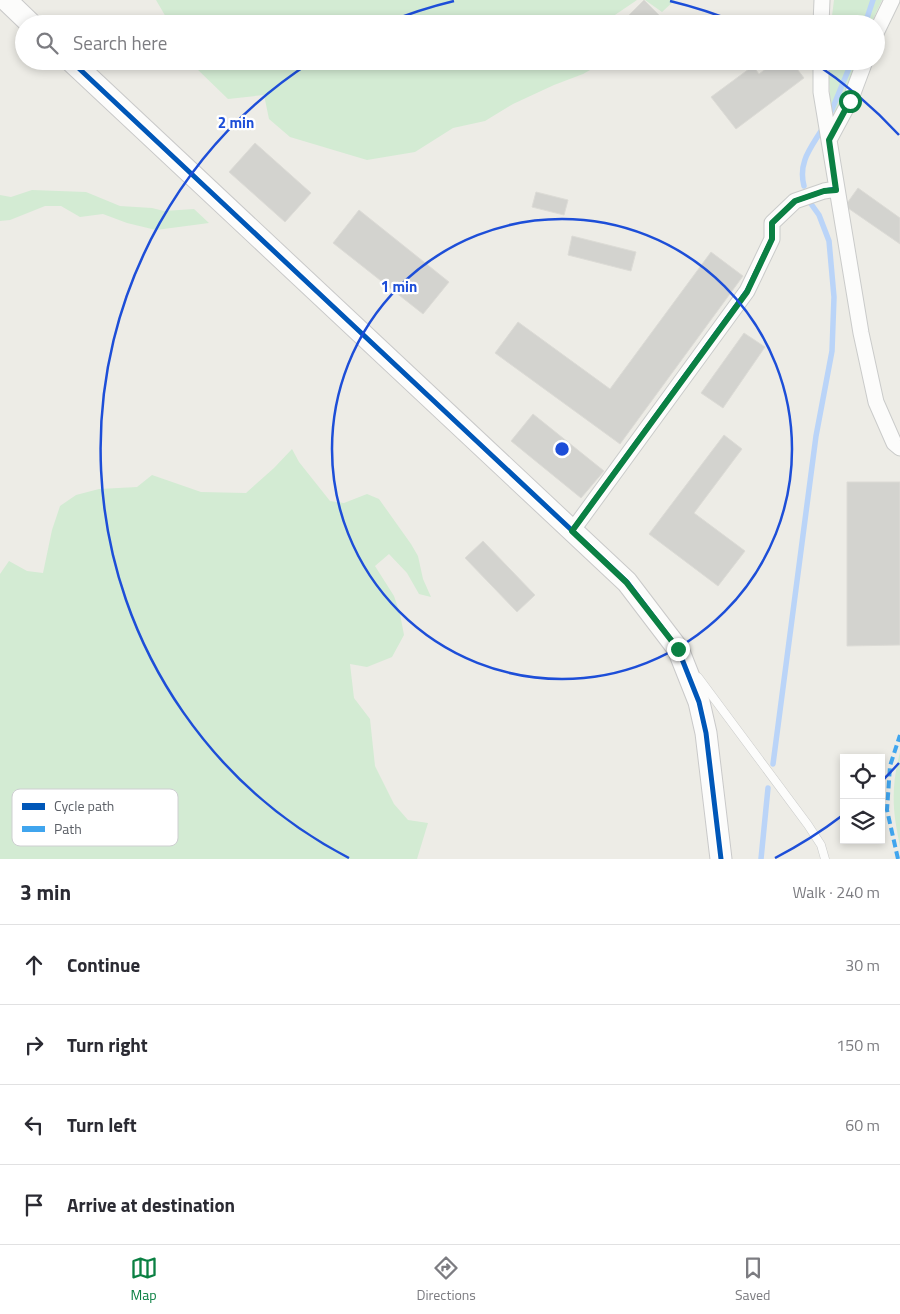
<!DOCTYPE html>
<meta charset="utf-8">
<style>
body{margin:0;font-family:"Titillium Web",sans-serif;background:#f7f7f7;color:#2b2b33}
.controls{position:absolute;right:15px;bottom:15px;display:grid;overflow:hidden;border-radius:0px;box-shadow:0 2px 8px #0003}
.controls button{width:45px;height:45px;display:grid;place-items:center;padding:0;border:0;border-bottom:1px solid #e1e1e2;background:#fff;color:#2b2b33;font:25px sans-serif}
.stop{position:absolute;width:15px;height:15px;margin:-11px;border:4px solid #0b8043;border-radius:50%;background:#fff}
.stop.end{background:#0b8043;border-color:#fff;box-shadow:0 1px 5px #0008}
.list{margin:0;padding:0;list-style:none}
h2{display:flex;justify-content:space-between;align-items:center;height:65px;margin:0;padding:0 20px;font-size:21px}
h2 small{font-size:16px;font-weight:400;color:#7c7c81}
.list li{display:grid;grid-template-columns:32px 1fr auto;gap:15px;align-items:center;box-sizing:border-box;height:80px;padding:0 20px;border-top:1px solid #e1e1e2}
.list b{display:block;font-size:19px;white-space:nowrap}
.list em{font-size:16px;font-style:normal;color:#7c7c81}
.icon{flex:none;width:28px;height:28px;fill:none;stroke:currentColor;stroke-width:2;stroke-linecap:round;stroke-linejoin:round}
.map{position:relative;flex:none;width:900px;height:859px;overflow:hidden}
.search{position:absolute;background:#fff;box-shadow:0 2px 8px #0003;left:15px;right:15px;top:15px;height:55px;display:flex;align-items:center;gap:12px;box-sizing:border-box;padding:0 18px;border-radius:28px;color:#7c7c81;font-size:19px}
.sheet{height:385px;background:#fff}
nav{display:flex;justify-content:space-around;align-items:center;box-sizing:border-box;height:70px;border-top:1px solid #e1e1e2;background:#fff;font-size:14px;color:#7c7c81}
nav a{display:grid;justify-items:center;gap:2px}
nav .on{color:#0b8043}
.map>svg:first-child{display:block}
.green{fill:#d3ebd3}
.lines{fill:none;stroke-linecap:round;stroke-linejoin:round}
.stream{stroke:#bad4f8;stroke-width:5.5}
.building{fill:#d3d3cf;stroke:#dcdbd6}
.lane-casing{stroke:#cacbca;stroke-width:9}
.street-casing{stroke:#cacbca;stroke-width:17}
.secondary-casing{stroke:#c9c9c9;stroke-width:23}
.lane{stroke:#fcfcfb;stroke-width:8}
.street{stroke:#fcfcfb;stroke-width:15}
.secondary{stroke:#fcfcfb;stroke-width:21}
.quiet{stroke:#40a5ee;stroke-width:4;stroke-dasharray:8 4;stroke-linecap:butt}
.cycleway-casing{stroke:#fff;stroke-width:8}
.cycleway{stroke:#0057b8;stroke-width:5}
.route{stroke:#0b8043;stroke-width:6}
.ring{fill:none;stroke:#1d4ed8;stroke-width:2.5}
.key{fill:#fff;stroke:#cecfd1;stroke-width:1}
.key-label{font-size:14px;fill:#5b5f66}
.centre{fill:#1d4ed8;stroke:#fff;stroke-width:2.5}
.ring-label{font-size:15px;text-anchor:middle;font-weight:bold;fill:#1d4ed8;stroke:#fff;stroke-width:4.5;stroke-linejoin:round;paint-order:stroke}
</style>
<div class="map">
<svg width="900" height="859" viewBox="0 0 900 859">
<rect width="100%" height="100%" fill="#edece6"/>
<path class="green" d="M156,0h481l-28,19v5h-439z
M645,0h30l-13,12z
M834,0h48l-11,24h-40z
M192,61h414l-23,13 -29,11 -41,19 -28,17 -32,7 -38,24 -48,8 -77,-23 -21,-18 -5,-24 -36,4 -32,-31z
M828,61h28l-9,34 -8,17h-8z
M32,190l54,2 34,14 32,2 12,3 30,-2 15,14 -53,7 -29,-7 -24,-9 -23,3 -19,-11h-16l-35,14 -10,1v-26l11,2z
M292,449l7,13 31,39 14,2 23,-9 12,5 32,45 7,12 5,23 8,18 -12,-3 -12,-21 -18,-19 -14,12 19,30 6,18 4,21 -12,22 -25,10 -17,-3 4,34 16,21 5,47 19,38 14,16 20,3 -11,36h-417v-285l9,-13 18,10 16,2 9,-43 8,-24 16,-11 23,-6 38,-2 15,-12 49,17 45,1 28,-25z
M900,752v94c-8,-37 -9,-58 0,-94z"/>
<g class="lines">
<path class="stream" d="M865,24l8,-24
M831,112l21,-51
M804,186c-6,-23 6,-37 17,-55
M773,764l43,-328 16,-85 2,-54 -5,-56 -10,-26 -10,-14
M761,859l7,-71"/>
</g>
<path class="building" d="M644,0l24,24h-41l-3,-4z
M776,61h15l13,17 -68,51 -25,-32 42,-31 6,8z
M255,143l56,50 -26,29 -56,-50z
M858,188l42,30v26l-55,-38z
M536,192l32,8 -4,15 -32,-8z
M359,210l90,72 -26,32 -90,-71z
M572,236l64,16 -5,19 -63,-16z
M711,252l32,24 -123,168 -125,-91 23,-31 92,67z
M744,333l21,14 -42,61 -22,-15z
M533,414l71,57 -23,27 -70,-57z
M724,435l18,14 -48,64 51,38 -27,35 -69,-52z
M847,482h53v163l-53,1z
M483,541l52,54 -18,17 -52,-54z"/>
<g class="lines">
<g class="lane-casing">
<path id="lane" d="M698,677l110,148 13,20 4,14"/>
</g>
<g class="street-casing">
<path id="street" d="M821,24l1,-24
M876,33l16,-33
M821,61v31l40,241 15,69 18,41 6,5
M829,140l21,-39 15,-40
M572,531l175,-240 25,-52v-16l23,-22 29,-10 12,-2"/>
</g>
<g class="secondary-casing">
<path id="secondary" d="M6,0l25,24
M71,61l556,521 51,67 21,53 7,31 15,126"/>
</g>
<use href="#lane" class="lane"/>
<use href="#street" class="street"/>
<use href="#secondary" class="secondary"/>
<path class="quiet" d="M898,859l-11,-49 3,-44 10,-31"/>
<g class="cycleway-casing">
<path id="cycleway" d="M71,61l556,521 51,67 21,53 7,31 15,126
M572,531l175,-240 25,-52v-16l23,-22 29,-10 12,-2"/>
</g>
<use href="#cycleway" class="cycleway"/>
</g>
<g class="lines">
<path class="route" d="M678,649l-52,-67 -54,-51 175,-239 25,-53v-16l23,-22 29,-10 12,-1 -7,-50 21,-39"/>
</g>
<g class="ring">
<circle cx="562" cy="449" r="230"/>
<path d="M899 763A461 461 0 0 1 882 781M843 815A461 461 0 0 1 775 858M349 858A461 461 0 0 1 311 62M386 23A461 461 0 0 1 454 1M670 1A461 461 0 0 1 738 23M813 62A461 461 0 0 1 899 135"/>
</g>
<rect x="12" y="789" width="166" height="57" rx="8" class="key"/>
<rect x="22" y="803" width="23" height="7" fill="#0057b8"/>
<rect x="22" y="826" width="23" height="6" fill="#40a5ee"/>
<g class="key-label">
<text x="54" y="811">Cycle path</text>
<text x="54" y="834">Path</text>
</g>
<circle cx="562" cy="449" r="8" class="centre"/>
<g class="ring-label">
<text x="236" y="128">2 min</text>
<text x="399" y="292">1 min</text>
</g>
</svg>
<div class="controls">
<button><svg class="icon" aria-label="locate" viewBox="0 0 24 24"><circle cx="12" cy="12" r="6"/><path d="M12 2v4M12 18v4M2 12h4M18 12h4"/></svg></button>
<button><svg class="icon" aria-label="layers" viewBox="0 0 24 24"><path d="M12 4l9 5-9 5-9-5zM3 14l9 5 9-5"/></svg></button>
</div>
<div class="stop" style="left:850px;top:101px"></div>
<div class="stop end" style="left:678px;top:649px"></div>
<div class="search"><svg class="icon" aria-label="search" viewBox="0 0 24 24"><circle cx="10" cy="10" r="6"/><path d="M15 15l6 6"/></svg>Search here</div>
</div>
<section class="sheet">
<h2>3 min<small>Walk · 240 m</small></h2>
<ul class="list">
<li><svg class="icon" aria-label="ahead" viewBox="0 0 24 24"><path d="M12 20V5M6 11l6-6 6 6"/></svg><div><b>Continue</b></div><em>30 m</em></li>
<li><svg class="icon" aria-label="right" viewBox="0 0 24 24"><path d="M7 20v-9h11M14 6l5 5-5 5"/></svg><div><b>Turn right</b></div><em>150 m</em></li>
<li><svg class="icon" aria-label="left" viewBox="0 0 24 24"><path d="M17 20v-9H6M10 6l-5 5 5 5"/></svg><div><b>Turn left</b></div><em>60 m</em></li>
<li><svg class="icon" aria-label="arrive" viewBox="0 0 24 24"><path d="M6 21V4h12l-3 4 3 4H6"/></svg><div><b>Arrive at destination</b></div></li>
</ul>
</section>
<nav>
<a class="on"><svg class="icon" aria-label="map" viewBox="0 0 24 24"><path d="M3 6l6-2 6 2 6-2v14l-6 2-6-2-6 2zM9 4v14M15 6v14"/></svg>Map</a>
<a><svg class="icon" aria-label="directions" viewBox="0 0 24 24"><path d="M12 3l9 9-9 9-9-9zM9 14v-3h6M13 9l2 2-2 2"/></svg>Directions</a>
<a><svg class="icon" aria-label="saved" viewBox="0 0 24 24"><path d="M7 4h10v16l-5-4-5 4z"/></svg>Saved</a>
</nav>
